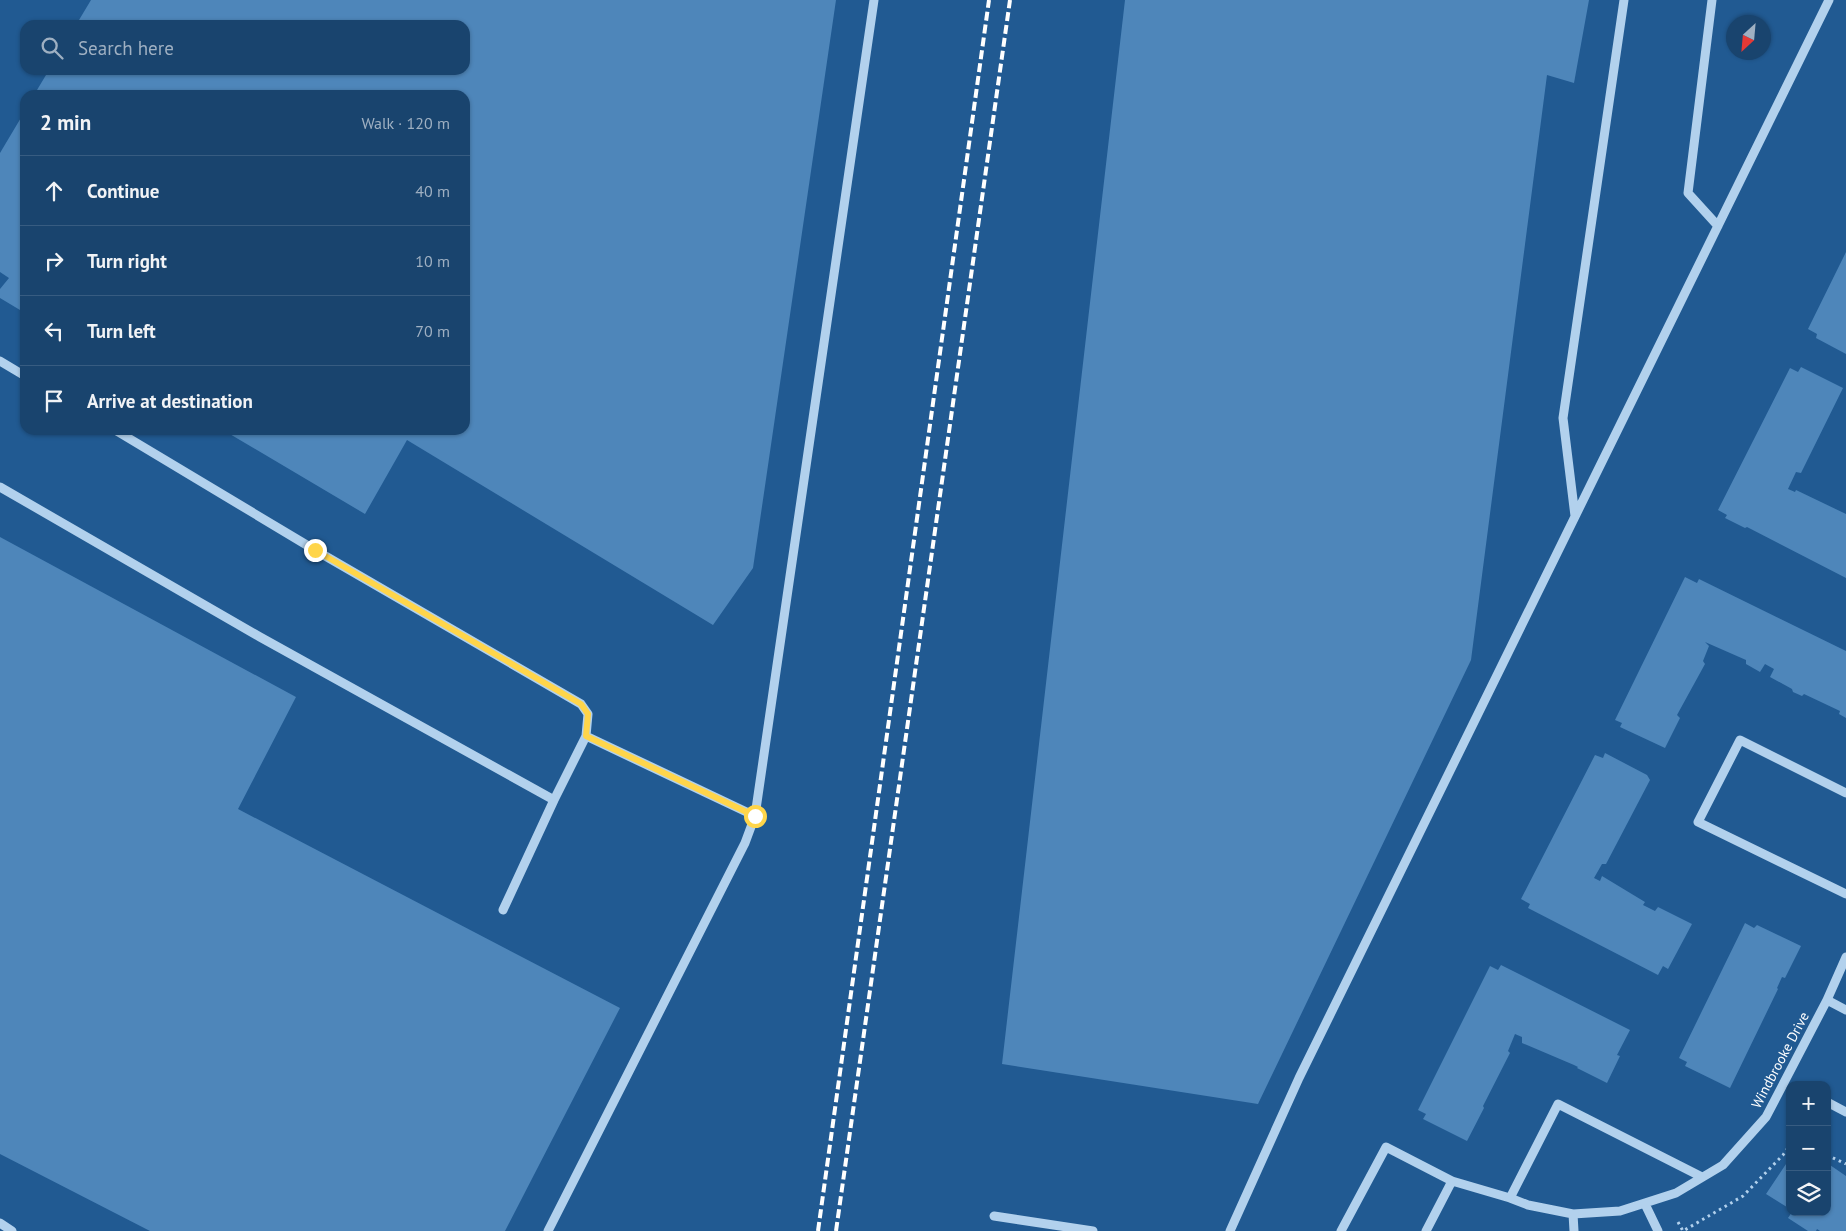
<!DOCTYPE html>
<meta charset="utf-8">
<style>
body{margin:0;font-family:"PT Sans",sans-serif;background:#224b73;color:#f1f3f6}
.controls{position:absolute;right:15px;bottom:15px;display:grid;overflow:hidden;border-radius:10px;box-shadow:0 1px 4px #0004}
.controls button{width:45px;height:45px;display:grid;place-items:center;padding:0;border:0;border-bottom:1px solid #375c81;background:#19446e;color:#f1f3f6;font:25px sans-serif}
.compass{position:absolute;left:1726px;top:15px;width:45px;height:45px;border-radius:50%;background:#19446e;box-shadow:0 1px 4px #0004;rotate:206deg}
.stop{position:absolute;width:15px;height:15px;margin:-11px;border:4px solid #ffd54a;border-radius:50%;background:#fff}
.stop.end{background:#ffd54a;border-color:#fff;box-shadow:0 1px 5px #0008}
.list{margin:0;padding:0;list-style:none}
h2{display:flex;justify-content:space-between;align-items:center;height:65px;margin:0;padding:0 20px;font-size:21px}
h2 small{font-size:16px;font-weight:400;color:#9fb0c2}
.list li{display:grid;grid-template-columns:32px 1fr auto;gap:15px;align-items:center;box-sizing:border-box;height:70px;padding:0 20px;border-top:1px solid #375c81}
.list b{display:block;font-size:19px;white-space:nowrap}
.list em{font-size:16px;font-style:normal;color:#9fb0c2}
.icon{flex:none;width:28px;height:28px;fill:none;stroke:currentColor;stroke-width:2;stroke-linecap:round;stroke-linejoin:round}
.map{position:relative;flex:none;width:1846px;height:1231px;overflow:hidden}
.search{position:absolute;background:#19446e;box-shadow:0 1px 4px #0004;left:20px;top:20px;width:450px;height:55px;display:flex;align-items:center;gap:12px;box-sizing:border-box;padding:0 18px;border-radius:15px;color:#9fb0c2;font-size:19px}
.panel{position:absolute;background:#19446e;box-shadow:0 1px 4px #0004;left:20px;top:90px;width:450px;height:345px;border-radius:15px}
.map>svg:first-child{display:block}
.building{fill:#4e86ba}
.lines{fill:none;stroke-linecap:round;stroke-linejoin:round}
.path{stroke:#b2d1ed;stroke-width:3;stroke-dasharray:2.5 4;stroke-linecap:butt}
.minor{stroke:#b2d1ed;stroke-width:9}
.rail{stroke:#fff;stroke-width:4;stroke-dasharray:9 4;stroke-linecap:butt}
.route{stroke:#ffd54a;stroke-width:6}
.labels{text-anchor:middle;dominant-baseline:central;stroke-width:4;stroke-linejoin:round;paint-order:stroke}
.street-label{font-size:14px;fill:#fff;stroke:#215a92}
</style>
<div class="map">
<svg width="1846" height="1231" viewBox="0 0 1846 1231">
<rect width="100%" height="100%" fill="#215a92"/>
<path class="building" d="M91,0h745l-83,568 -40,57 -306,-185 -42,74 -142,-84h242v-335h-431l15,-25h416v-45h-389z
M1125,0h464l-15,83 -27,-8 -76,585 -213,444 -256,-40z
M25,111v202l-25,-15v-9l9,-11 -9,-6v-119z
M1846,252v102l-30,-16 1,-4 -9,-5z
M1801,367l42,21 -42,85 -5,-1 -8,17 7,3 1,-2 50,24v64l-99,-51 -2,1 -20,-10 2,-3 -9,-5 72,-142 8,4z
M0,537l296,160 -58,112 382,199 -115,223h-355l-150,-77z
M1685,577l12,6 2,-4 147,72v67l-7,-4 1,-3 -36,-17 -2,2 -9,-4 -1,-3 -22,-12 4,-8 -9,-5 -5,8 -14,-8v-4l-41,-18 4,4 -6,15 2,3 -28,51 3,3 -15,30 -45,-21 2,-4 -7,-3z
M1605,753l42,22 3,5 -44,84h-4l-8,14 6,3 2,-5 43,26 -2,3 12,6 3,-4 34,17 -24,45 -5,-3 -5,9 -130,-67 2,-4 -9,-5 74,-144 8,3z
M1745,923l9,5 3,-3 44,21 -16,32 -3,-1 -5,11 1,1 -48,99 -45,-22 2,-4 -8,-4z
M1501,965l129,65 -13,25 3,1 -13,27 -30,-15 1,-1 -4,-2 -52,-22v-6l-7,-3 -7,17 2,2 -27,53 1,2 -17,33 -44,-22 3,-5 -8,-4 72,-144 8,4z
M1790,1158v51l-24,-15z
M1827,1163l19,13v55h-26l-3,-2 -1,2h-8l-20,-13 4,-6h35z"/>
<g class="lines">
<path class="path" d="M1827,1155l19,9
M1678,1222l5,9 60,-35 40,-41 7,-10"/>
<path class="minor" d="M1712,0l-24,193 30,33
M0,361l25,15
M0,487l260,150 294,163 32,-64 2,-22 -7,-10 -266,-154 -200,-120
M1575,516l-12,-98 61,-418
M586,736l169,80
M1846,793l-106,-53 -42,82 148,72
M503,910l51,-110
M1827,1000l19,10
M1827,1102l19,10
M1510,1198l48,-94 144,73
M1645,1204l13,27
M1573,1214l1,17
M994,1216l99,15
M0,1223l12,8
M548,1231l197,-388 10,-27 119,-816
M1230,1231l69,-153 530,-1078
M1341,1231l45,-84 66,34 58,17 18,7 45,9 47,-3 56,-18 47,-28 43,-48 61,-117 19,-43
M1426,1231l26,-50"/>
<path class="rail" d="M818,1231l171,-1231
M836,1231l174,-1231"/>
</g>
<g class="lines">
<path class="route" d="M315,550l266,154 7,10 -2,22 169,80"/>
</g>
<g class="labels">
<g class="street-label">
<text transform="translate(1780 1060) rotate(-62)">Windbrooke Drive</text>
</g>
</g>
</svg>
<div class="controls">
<button>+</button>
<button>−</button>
<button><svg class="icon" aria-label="layers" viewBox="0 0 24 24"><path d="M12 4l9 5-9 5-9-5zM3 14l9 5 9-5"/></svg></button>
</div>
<svg class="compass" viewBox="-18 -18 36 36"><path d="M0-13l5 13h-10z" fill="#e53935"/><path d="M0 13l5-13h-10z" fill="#9fb0c2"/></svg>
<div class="stop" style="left:755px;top:816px"></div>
<div class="stop end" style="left:315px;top:550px"></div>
<div class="search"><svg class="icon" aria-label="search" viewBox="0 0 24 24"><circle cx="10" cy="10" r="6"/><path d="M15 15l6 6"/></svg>Search here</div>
<section class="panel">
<h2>2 min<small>Walk · 120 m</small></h2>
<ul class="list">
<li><svg class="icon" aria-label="ahead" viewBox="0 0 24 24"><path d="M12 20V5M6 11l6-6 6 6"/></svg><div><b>Continue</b></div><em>40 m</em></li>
<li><svg class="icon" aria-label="right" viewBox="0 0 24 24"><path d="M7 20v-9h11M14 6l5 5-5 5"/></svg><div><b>Turn right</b></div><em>10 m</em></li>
<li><svg class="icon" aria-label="left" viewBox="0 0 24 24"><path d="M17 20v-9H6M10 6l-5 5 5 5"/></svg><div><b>Turn left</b></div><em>70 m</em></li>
<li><svg class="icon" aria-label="arrive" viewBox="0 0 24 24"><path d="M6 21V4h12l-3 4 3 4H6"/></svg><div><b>Arrive at destination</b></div></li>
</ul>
</section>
</div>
